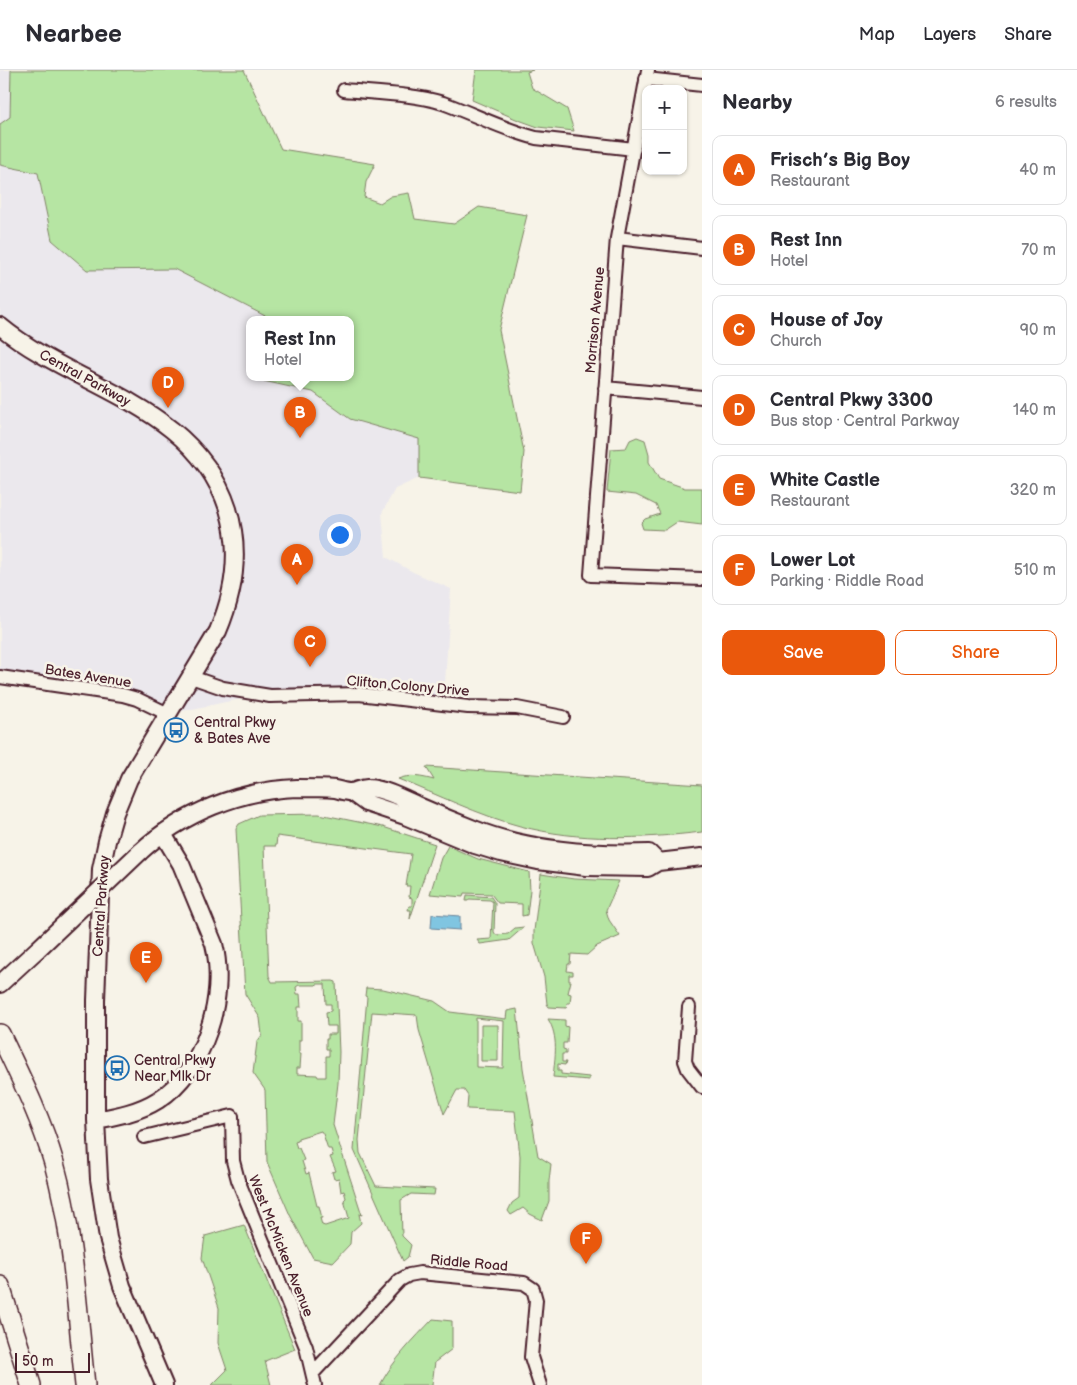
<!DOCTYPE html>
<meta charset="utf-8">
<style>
body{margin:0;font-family:"Balsamiq Sans",sans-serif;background:#f2f2f3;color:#2b2b33}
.controls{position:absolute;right:15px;top:15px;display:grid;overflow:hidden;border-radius:10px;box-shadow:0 1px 4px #0004}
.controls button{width:45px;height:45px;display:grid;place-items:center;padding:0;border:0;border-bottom:1px solid #e1e1e2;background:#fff;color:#2b2b33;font:25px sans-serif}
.scale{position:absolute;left:15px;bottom:12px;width:75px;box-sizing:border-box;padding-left:5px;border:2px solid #4a1f2b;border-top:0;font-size:14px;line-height:18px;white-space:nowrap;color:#4a1f2b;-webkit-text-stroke:4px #f7f3e8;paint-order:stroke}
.you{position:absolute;left:339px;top:464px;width:18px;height:18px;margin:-12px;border:4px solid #fff;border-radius:50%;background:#1a73e8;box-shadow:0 0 0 8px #1a73e833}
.badge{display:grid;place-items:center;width:32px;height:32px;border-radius:50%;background:#ea580c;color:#fff;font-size:16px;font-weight:700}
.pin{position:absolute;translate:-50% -41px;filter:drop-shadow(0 1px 2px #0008)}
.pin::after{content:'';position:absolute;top:26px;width:18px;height:15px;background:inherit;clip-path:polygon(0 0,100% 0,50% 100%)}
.popup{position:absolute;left:246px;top:246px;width:108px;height:65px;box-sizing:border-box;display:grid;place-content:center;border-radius:10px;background:#fff;filter:drop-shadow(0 1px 4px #0005);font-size:16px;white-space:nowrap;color:#7c7c81}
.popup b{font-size:19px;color:#2b2b33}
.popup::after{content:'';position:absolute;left:50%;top:100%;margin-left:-10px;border:10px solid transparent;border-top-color:#fff}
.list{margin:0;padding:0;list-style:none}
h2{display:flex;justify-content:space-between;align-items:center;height:65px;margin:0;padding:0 20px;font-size:21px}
h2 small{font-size:16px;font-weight:400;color:#7c7c81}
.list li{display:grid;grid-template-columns:32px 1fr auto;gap:15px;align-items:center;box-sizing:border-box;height:70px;margin:0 10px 10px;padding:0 10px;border:1px solid #e1e1e2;border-radius:10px}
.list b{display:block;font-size:19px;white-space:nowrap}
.list p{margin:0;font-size:16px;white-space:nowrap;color:#7c7c81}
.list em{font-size:16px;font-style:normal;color:#7c7c81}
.actions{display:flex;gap:10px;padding:15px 20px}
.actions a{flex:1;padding:11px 0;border:1px solid #ea580c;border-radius:10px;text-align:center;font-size:18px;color:#ea580c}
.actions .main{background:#ea580c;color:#fff}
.map{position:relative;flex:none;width:702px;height:1315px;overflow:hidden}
header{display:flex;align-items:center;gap:30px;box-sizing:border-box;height:70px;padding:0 25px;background:#fff;border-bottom:1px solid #e1e1e2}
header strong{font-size:24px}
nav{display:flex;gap:28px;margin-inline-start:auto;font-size:18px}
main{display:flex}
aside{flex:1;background:#fff}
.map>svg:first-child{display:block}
.built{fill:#ebe8ed}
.green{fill:#b6e5a3;stroke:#808267;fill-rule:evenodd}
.water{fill:#80c5e1;stroke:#6a8398}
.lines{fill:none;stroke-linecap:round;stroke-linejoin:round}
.minor-casing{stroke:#4a1f2b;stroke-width:16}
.major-casing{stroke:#4a1f2b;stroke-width:20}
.highway-casing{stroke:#4a1f2b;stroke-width:22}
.minor{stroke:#f7f3e8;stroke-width:12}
.major{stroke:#f7f3e8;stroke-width:16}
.highway{stroke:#f7f3e8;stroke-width:19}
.major-bridge-casing{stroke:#4a1f2b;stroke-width:20;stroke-linecap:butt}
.major-bridge{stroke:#f7f3e8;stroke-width:16}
.labels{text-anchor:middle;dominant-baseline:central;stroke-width:5;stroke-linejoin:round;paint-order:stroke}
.street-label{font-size:14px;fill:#4a1f2b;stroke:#f7f3e8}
.poi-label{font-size:14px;fill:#4a1f2b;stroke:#f7f3e8;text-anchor:start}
</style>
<header>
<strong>Nearbee</strong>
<nav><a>Map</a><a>Layers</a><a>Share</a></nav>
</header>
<main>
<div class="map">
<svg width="702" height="1315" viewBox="0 0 702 1315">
<rect width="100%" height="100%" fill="#f7f3e8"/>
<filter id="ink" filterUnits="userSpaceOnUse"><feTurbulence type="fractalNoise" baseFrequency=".02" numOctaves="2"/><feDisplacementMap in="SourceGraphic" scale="10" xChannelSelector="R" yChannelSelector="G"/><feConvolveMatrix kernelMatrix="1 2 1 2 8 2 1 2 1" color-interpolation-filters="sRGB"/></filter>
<g filter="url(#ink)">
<path class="built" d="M0,0h11l-1,47 -10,7z
M0,95l38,8 14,67 35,30 87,-1 97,50h-21v58h11l-1,3 53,12 37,27 69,20v39l-24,11 -13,24 4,44 27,15 38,17 -7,110 -165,-8 -111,23 -31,-15 -137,-25z"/>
<path class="green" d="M11,0h233l37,79 94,15 -9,18 -2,15 16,6 11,-7 18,-3 6,26 39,5 25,-17 48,8 -28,115 25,122 -4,39 -101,-13v-39l-69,-20 -37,-27 -54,-12 2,-3h89v-58h-79l-97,-50 -87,1 -35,-30 -14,-67 -38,-8v-41l10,-7z
M476,0h57l-6,2 5,16 35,21 7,22 -36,-4 -22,-8 -44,-19z
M637,367l8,3 4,14v8l10,17 26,9h17v37l-25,-3 -12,8 -22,-1 -2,-6 4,-4 15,-5 -4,-9 -20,-10 -29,-3 4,-43 15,-1 4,-8z
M426,697l276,18v47c-61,7 -122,10 -182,-6 -42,-11 -81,-31 -122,-47 11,-5 25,-2 36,1z
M319,744l64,13 52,17 -25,75 1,-9h-3l1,-4h3v-8l-3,-1 1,-11h-4l5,-32 -134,-18 -1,10h-12l5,130 3,6 61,-1 3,1 3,70 -1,31 -5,42 29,90 -3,-1 2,9 -10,9 -1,12 -17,18 -20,-4 -23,-43 -23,-53 -2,-72 -12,-17 4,-31 5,-7 -2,-17 -15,-24 -9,-165 3,-5 20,-9zM317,914h8l1,20h5v7l-5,1 1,14h9v8h-8v5h-2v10h3v7h-3v21h-8l-1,-2 -20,-1v-6h3l1,-14h-2v-14h2v-19h-3v-14h3l-1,-13h-3l-1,-7 3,-2h17zM321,1061l2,3 5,15h3l2,7 -3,1 6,14 -4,1 2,7 5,-1 2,14 3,-1 2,7 -2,2 5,18 -24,8 -3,-1 -2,-7h2l-3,-12h-2l-8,-33 -3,1 -4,-13 2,-1 -5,-12h-2l-2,-6 3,-1v-3z
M448,776l30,13 51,13 1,18 -3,25 -5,1v-12l-24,-1 -7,-9 -27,-1 -1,4 -33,-3 11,-36z
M541,804l33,5 45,2 -13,29 3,10 11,16 -23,10 -10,9 -16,-1 -1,10h-2l-1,7 6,1v3h-4v6h2l-3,12 3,1 -1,9h-3l-1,5 -17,-1 -2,-3 -3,-27 -10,-34v-12z
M467,825l24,2 4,6 -1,29 2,3 12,-1 7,-6 9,-1 -15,13 -29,4 -3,-4 14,-1 2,-37 -3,-2 -21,-1 -1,2h-2z
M366,918l17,1 51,12 16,11 56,7 1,-8 10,-2 6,59 15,88 13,8 -2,17v20l-7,19 -12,-6 -7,-6 -12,7 -3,-4 4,-8 7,-5 1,-42 -5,-45 -48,-2 1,-13 -4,-6h-7l-13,24 -25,-84 -2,-15 -45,-3 -13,128 1,13 16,33 59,3 -1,6 -23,-1 -10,6 1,36 9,9 -3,12 -5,4 -49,-111 13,-153 -2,-1zM476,948l28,3 -1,47 -27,-1z
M548,949l17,1v6l3,1 -1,16h-4v6l3,1v4h-4v8h4l-1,3 -7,-1v7h3v3l28,3v3l-36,-3c2,-20 6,-40 -5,-58z
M481,955h17v36h-17z
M244,1155l51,124 -30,12 6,24h-59l15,-15 -9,-27 1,-35 -17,-50 3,-22z
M433,1249l19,2v28l-17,13 -3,22 1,1h-53c14,-26 33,-45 53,-66z"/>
<path class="water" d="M432,844l28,2v14l-29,-2z"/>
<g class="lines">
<g class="minor-casing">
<path id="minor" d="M648,0l-31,168 -26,337 111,4
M646,9l56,6
M344,20c30,3 70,4 99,13 31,11 61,27 93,35l98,11
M617,168l85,10
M605,318l97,9
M0,607l123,18 14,4 31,15
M191,607l32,11 47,8 89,-2 109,13 49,1 46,9
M689,937l-4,54 3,8 14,18
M144,1067l88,-21 1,45 5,19 68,167 9,38
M313,1303l87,-93 9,-5 11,-2 104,10 9,6 3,11 -5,57 9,28"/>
</g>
<g class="major-casing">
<path id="major" d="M0,256c76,63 194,78 228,183 13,42 7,82 -10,122l-89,148 -14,34 -8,28 -6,28 -5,131v120l3,59 9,59 14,48 42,99
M351,722l15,11 39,13 70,29 26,8 37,8 48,6 62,1 10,-6 44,-5
M140,782c42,-39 100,-62 157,-64 13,0 26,0 38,1 5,1 10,3 15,3 6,0 12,-5 18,-4 18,1 37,12 53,19 18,8 35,15 53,22 52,21 119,26 175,24l9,9
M0,914l38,-35
M96,1050c21,-4 43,-8 62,-20 47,-30 69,-103 56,-156l-33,-80 -18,-30"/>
</g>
<g class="highway-casing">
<path id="highway" d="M0,964c20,42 41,84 54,129 20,72 23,148 31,222
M0,1216l31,99"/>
</g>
<use href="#minor" class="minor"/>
<use href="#major" class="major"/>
<use href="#highway" class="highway"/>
<g class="major-bridge-casing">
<path id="major-bridge" d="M38,879l102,-97"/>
</g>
<use href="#major-bridge" class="major-bridge"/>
</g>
</g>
<defs>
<g id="bus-ring" transform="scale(1.25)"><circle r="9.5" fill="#f7f3e8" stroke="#1f6fb2" stroke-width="1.5"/><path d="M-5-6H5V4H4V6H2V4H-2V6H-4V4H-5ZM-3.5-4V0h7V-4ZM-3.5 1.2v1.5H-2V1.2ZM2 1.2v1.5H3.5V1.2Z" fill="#1f6fb2"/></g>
</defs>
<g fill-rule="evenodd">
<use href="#bus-ring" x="176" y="660"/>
<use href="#bus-ring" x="117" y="998"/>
</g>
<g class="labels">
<g class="street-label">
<text transform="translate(595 250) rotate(-85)">Morrison Avenue</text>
<text transform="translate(85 308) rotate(29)">Central Parkway</text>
<text transform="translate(88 606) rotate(9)">Bates Avenue</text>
<text transform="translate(408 616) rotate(5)">Clifton Colony Drive</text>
<text transform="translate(101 836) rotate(-86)">Central Parkway</text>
<text transform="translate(281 1176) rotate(68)">West McMicken Avenue</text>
<text transform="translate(469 1193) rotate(5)">Riddle Road</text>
</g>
<g class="poi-label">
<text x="194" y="652">Central Pkwy<tspan x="194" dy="16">&amp; Bates Ave</tspan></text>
<text x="134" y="990">Central Pkwy<tspan x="134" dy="16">Near Mlk Dr</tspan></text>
</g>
</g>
</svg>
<div class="controls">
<button>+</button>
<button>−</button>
</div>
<div class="scale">50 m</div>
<div class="you"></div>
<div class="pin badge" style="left:297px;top:515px">A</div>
<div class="pin badge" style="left:300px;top:368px">B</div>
<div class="popup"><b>Rest Inn</b>Hotel</div>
<div class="pin badge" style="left:310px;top:597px">C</div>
<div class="pin badge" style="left:168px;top:338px">D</div>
<div class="pin badge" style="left:146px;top:913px">E</div>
<div class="pin badge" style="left:586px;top:1194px">F</div>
</div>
<aside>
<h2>Nearby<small>6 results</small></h2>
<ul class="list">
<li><span class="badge">A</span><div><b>Frisch’s Big Boy</b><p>Restaurant</p></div><em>40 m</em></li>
<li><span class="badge">B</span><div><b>Rest Inn</b><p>Hotel</p></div><em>70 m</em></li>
<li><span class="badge">C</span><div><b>House of Joy</b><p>Church</p></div><em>90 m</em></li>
<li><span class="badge">D</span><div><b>Central Pkwy 3300</b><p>Bus stop · Central Parkway</p></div><em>140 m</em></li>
<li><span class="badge">E</span><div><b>White Castle</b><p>Restaurant</p></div><em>320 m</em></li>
<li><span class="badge">F</span><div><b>Lower Lot</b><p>Parking · Riddle Road</p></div><em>510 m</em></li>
</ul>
<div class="actions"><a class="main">Save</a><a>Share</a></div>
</aside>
</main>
